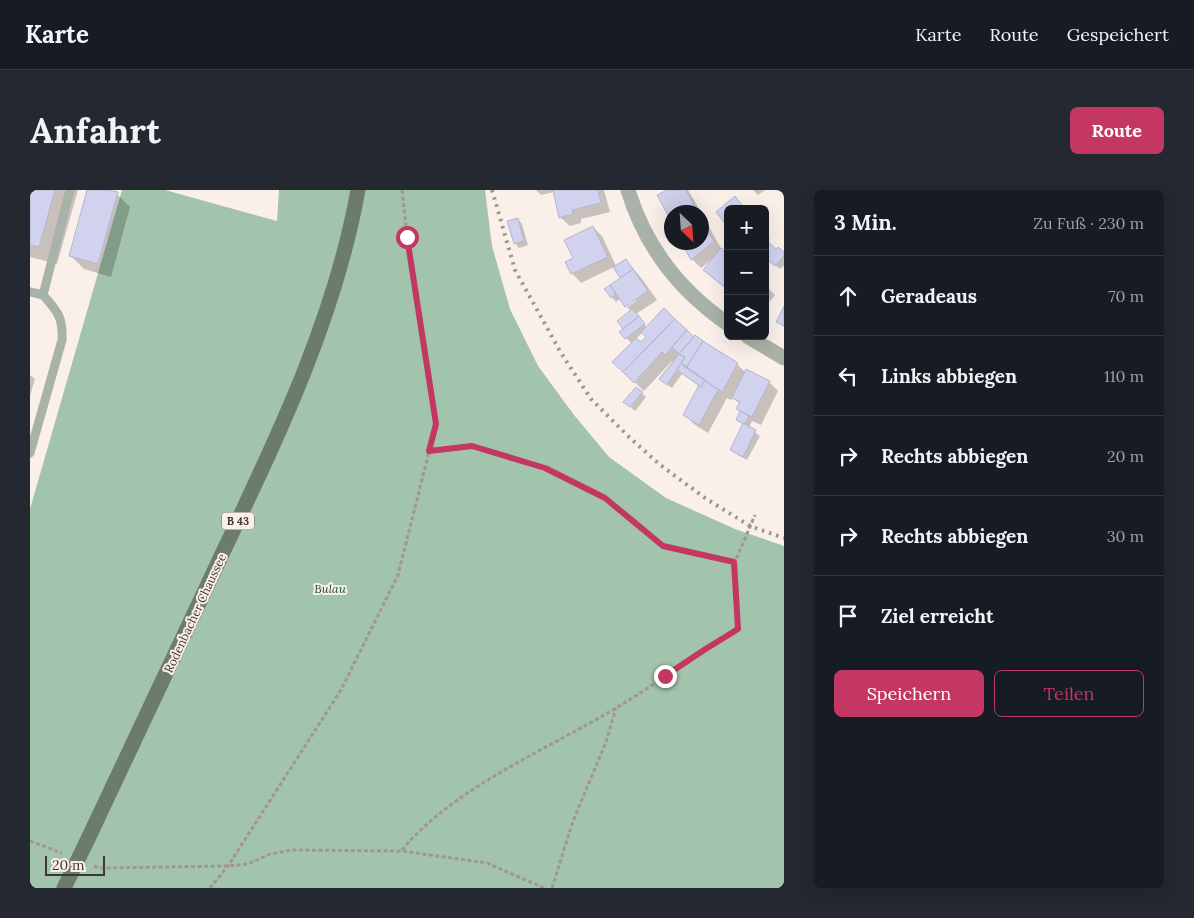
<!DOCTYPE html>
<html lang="de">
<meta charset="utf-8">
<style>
body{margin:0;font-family:Lora,serif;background:#242831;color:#f1f3f6}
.controls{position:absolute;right:15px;top:15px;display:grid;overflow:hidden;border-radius:8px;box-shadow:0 5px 20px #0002}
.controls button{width:45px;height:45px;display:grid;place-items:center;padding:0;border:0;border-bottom:1px solid #363941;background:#171b24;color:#f1f3f6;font:25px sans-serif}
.compass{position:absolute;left:634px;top:15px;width:45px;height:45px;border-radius:50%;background:#171b24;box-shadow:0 5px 20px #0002;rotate:155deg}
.scale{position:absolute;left:15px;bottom:12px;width:60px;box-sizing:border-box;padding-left:5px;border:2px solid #423730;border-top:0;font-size:14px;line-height:18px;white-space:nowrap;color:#423730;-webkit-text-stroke:4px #fbf0e9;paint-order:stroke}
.stop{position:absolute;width:15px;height:15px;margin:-11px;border:4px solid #c43763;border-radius:50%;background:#fff}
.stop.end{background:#c43763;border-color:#fff;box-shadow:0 1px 5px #0008}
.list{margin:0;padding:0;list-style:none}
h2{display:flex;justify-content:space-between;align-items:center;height:65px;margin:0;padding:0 20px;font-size:21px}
h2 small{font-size:16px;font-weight:400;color:#9ea1a6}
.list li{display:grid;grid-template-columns:32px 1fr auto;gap:15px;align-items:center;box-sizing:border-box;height:80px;padding:0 20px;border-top:1px solid #363941}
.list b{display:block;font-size:19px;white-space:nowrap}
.list em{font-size:16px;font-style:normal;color:#9ea1a6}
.actions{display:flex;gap:10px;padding:15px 20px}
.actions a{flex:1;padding:11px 0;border:1px solid #c43763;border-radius:8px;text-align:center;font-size:18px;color:#c43763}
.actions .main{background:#c43763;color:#fff}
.icon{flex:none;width:28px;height:28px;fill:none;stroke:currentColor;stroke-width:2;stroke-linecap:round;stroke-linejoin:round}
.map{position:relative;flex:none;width:754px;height:698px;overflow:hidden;border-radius:8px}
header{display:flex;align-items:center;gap:30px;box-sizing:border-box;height:70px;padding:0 25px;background:#171b24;border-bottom:1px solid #363941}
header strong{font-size:24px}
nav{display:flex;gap:28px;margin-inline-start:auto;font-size:18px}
.intro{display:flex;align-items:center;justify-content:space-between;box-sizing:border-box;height:120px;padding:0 30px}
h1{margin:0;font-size:35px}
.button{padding:12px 22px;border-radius:8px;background:#c43763;color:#fff;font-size:18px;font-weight:700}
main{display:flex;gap:30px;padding:0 30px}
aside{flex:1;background:#171b24;border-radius:8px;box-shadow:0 5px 20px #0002}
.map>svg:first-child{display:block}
.forest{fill:#a2c3ac}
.shadow{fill:#0003;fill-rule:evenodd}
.building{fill:#d1d2ee;stroke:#b5b5d1}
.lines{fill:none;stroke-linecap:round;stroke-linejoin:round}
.path{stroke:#a29790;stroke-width:3;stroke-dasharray:4 2.5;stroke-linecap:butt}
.lane{stroke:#a9b2a8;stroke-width:9}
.street{stroke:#a9b2a8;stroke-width:15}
.primary{stroke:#6d7c6a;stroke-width:15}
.rail{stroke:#a1968f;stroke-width:4;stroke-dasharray:2.5 5;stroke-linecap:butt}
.primary-bridge{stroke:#6d7c6a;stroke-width:15}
.route{stroke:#c43763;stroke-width:6}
.labels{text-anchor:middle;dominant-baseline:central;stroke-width:4;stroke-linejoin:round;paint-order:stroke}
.shield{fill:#fbf0e9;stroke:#7a6e68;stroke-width:1}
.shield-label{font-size:11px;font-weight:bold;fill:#423730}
.park-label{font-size:12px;font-style:italic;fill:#184e30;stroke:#fbf0e9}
.street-label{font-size:12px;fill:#423730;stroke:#fbf0e9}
</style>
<header>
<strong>Karte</strong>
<nav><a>Karte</a><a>Route</a><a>Gespeichert</a></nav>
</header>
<div class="intro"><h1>Anfahrt</h1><a class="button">Route</a></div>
<main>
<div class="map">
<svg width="754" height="698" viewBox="0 0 754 698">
<rect width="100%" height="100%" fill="#fbf0e9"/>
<path class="forest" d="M92,0h43l112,31 2,-31h206l7,56 18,63 28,57 36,49 35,42 57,41 69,31 49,17v342h-754v-379z"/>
<path class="shadow" d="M0,0h48l-21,74 -27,-7z
M59,0h15l13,4 13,13 -19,70 -27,-8 -14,-14z
M506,0h68l6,22 -29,7v4l-11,3 -10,-9 -6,-25 -13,3z
M639,0h19l13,22h-29v8l-13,-25z
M723,0h12l-7,5z
M672,24l20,36 6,5v35l-14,-11 -2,-20 -11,9 -9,-9 10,-17z
M488,29l4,5 6,21 -9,3 -4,-5z
M563,37l9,9 14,30 10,-6 16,19 15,21 -21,14 11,14 47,10 43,26 9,9 23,9 9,9 -17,34 -9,-4 -3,7 11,8 -13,24 -11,-6 -4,-4 12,-25 -7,-5 4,-8 -3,-3 2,-5 -7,-7 -2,3 -4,-2 -19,35 -14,-9 -9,-9 15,-29 -18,-12 -10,14 -7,-5 9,-21 -2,-1 -28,30 -30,-29 18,-18 -11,-12 4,-3 6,-18 -4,-4 9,-6v-3h-15l-5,4 -4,-5 -6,-8 16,-10 -8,-12 -33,16 -9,-10 2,-14zM613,142l5,5 -7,7 -5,-5z
M735,44l5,4 -4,5 10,8 8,2v13l-4,3 -15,-12z
M735,95l10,10 -10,12z
M0,185l5,4 -5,17z
M612,203l4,4 -11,14 -10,-9z"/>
<path class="building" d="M0,0h25l-16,57 -9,-2z
M57,0h22l9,2 -20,72 -29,-8z
M523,0h45l3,13 -29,7 1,4 -14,4z
M637,0h19l9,17 -12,5h-11l-2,7 -13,-24z
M705,6l10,13h-17v18l-12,-15z
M665,17l3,5h-15z
M488,28l6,23 -10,3 -7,-23z
M672,30l12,22 -23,18 -10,-18h21z
M563,36l15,31 -37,17 -6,-12 8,-4 -9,-18z
M738,52l8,7 2,-2 6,5v4l-9,10 -10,-8v-13z
M691,58l7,5 -1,36 -24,-19z
M596,69l7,10 -13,9 -7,-11z
M603,79l15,22 -23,16 -15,-22z
M580,95l6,9 -5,4 -7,-9z
M754,116v20l-8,-4z
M634,118l11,11 -52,53 -11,-10 24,-24 5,4 5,-5 -5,-5z
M602,119l7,7 -16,13 -6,-8z
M609,126l6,8 -20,15 -6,-7z
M645,129l12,11 -22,25 -3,-3 -28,31 -11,-11z
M657,140l7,7 -15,17 -7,-7z
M665,145l8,6 -17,27 -5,-5 4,-6 -6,-3z
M673,151l35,22 -16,29 -36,-24z
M649,164l6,3 -18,28 -8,-6z
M651,173l24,17 -4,7 -24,-17z
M716,179l24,12 -18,36 -16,-8 4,-7 -8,-4z
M675,190l13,10 -19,35 -16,-10 16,-30 2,2z
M606,197l7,5 -13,15 -7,-5z
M710,221l9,5 -5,8 -8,-4z
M713,233l13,7 -13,27 -13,-7z"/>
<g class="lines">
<path class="path" d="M399,261l42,-5 74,22 60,30 58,48 72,16
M0,651l32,12
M372,660c51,-62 146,-101 214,-142 42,-25 80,-54 122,-79l-3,-67 20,-47
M64,676l5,2 129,-2 20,-2 22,-10 22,-4 110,1 85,12 57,25
M180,698l18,-22 113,-176 57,-115 38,-151 -26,-163 -8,-71
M522,698l21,-67 33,-79 10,-34"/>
<path class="lane" d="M0,102l13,3
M13,105l27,-105
M0,263l32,-113c1,-23 -4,-28 -19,-45"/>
<path class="street" d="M598,0c17,56 52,101 100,134
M717,146l37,22"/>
<path class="primary" d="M57,651c46,-97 91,-194 137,-291 55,-116 111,-232 134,-360"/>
<path class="rail" d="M462,0l23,80 46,83 30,46 38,38 30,27 46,34 45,28 34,12"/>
<path class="primary-bridge" d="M34,698l23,-47"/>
</g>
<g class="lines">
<path class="route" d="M377,47l29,187 -7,27 43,-5 73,22 60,30 58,48 71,16 4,67 -34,21 -39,26"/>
</g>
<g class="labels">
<rect class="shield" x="192" y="322.5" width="32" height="17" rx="4"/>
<g class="shield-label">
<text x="208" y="331">B 43</text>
</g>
<g class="park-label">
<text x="300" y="398">Bulau</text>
</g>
<g class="street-label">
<text transform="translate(165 423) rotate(-65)">Rodenbacher Chaussee</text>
</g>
</g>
</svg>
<div class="controls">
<button>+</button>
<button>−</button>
<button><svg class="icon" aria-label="layers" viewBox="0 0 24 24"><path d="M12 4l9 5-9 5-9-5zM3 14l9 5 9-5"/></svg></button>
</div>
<svg class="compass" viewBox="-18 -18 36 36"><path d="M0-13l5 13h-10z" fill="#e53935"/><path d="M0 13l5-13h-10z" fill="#9ea1a6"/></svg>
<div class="scale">20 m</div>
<div class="stop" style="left:377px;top:47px"></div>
<div class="stop end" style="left:635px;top:486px"></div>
</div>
<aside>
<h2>3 Min.<small>Zu Fuß · 230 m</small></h2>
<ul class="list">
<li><svg class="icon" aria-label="ahead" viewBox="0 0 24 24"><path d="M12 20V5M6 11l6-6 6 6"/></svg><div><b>Geradeaus</b></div><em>70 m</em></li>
<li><svg class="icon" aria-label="left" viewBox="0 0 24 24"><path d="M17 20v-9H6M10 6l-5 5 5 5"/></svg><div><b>Links abbiegen</b></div><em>110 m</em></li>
<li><svg class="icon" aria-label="right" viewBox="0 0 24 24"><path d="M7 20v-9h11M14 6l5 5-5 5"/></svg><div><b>Rechts abbiegen</b></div><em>20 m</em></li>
<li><svg class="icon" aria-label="right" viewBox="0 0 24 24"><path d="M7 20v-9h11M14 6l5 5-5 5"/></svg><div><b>Rechts abbiegen</b></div><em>30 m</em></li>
<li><svg class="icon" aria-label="arrive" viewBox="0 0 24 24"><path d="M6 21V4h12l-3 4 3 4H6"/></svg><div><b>Ziel erreicht</b></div></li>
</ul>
<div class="actions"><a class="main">Speichern</a><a>Teilen</a></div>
</aside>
</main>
